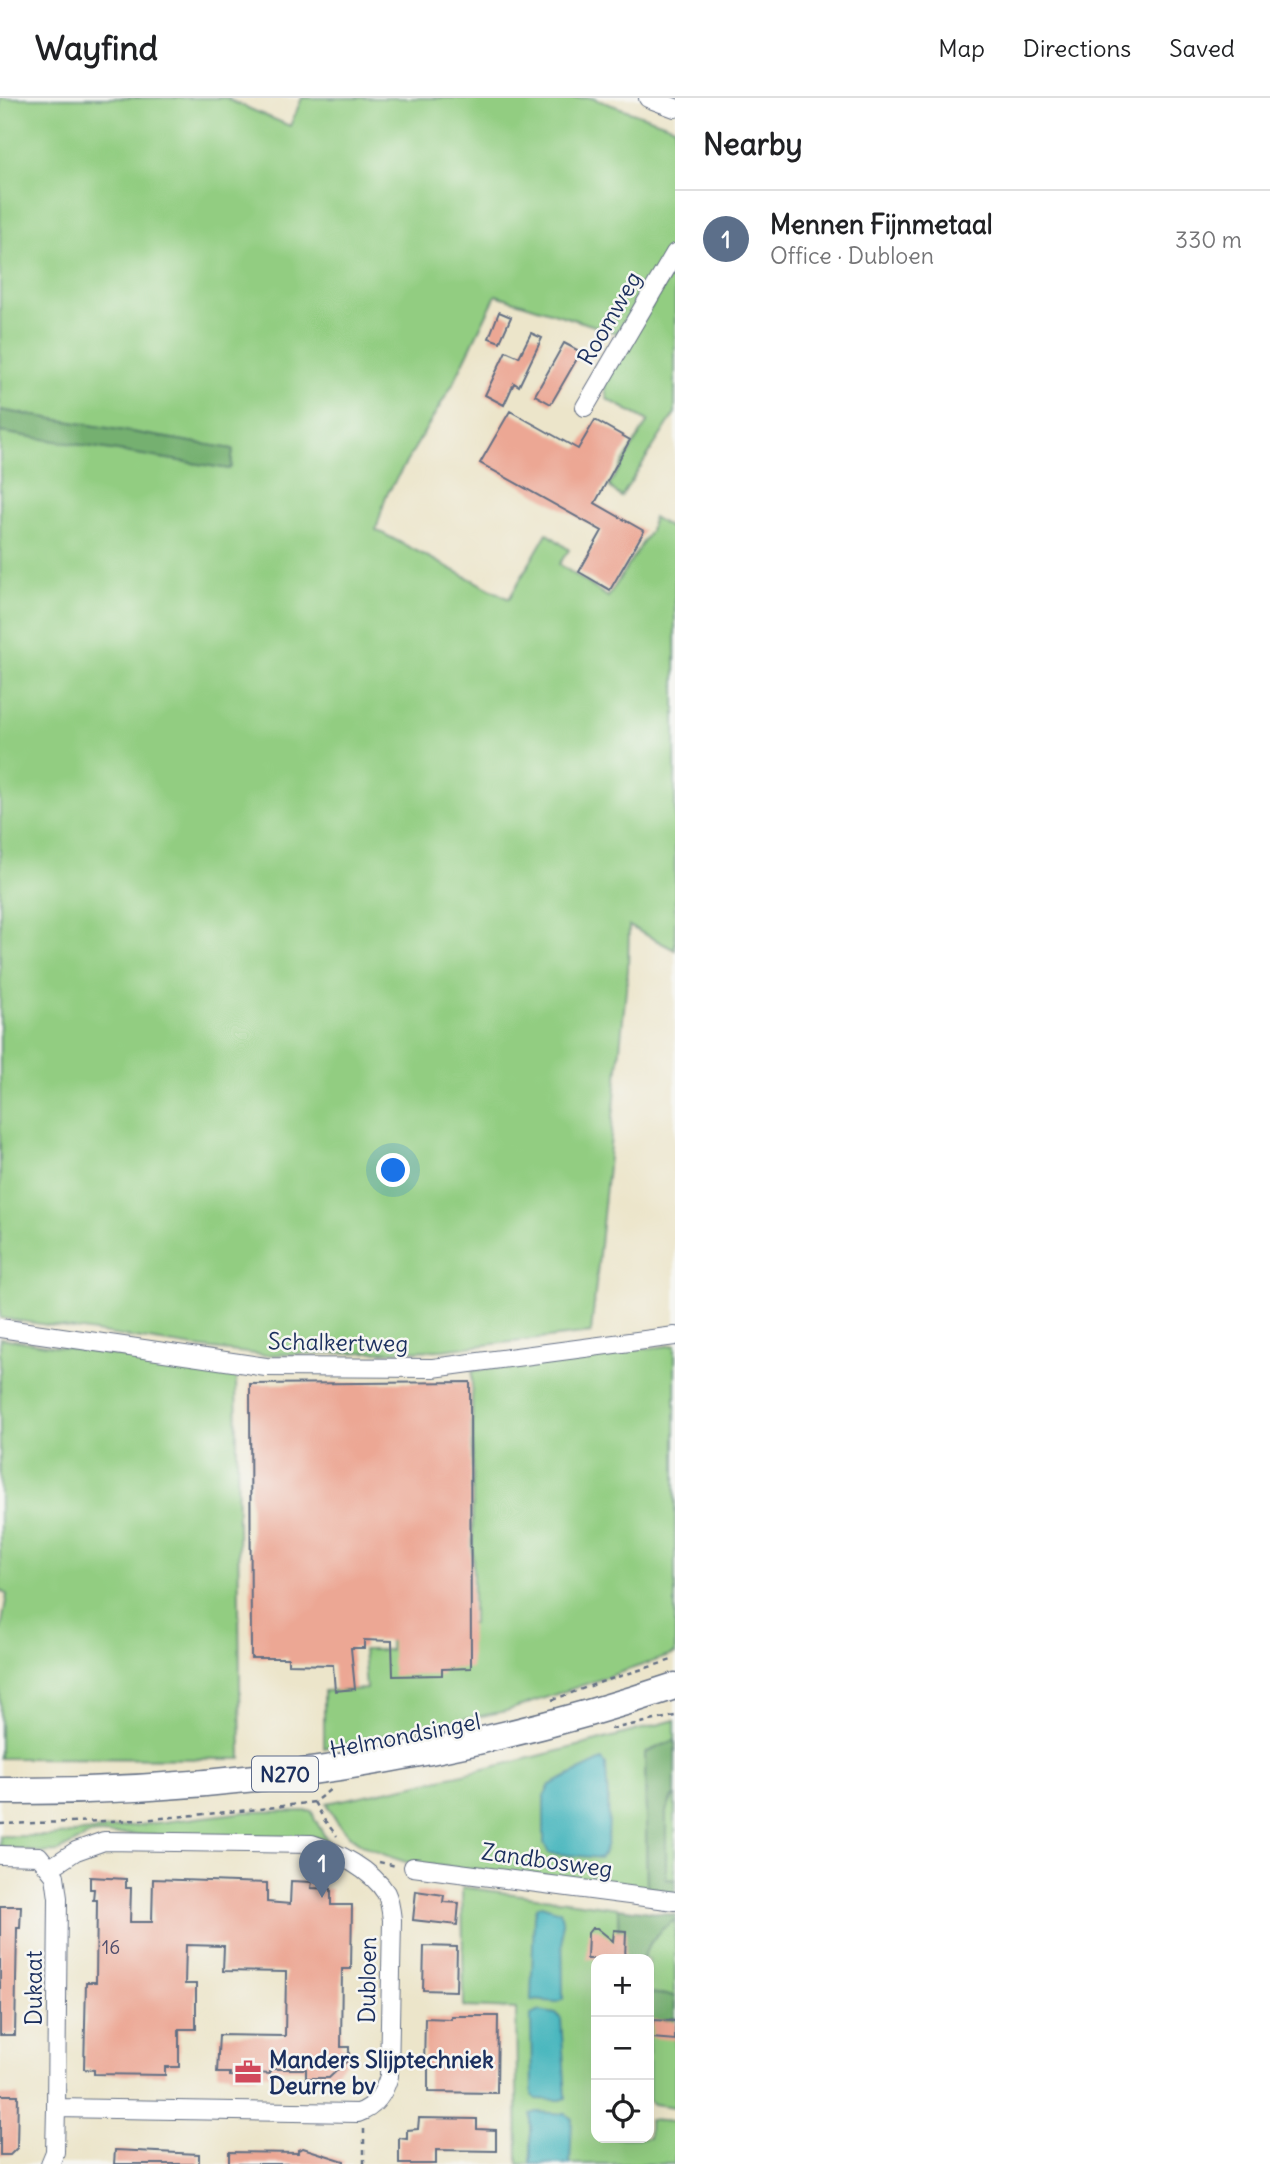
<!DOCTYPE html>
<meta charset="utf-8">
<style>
body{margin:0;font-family:Delius,sans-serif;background:#f6f6f6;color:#202124}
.controls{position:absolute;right:21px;bottom:21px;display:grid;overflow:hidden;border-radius:14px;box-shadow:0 7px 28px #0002}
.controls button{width:63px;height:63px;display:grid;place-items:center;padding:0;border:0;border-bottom:2px solid #e0e0e0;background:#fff;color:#202124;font:35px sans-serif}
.you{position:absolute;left:394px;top:1073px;width:24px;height:24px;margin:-18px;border:5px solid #fff;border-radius:50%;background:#1a73e8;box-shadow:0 0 0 10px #1a73e833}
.badge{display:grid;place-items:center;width:46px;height:46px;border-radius:50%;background:#db2777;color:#fff;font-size:23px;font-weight:700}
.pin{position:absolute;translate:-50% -58px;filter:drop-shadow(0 2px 4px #0008)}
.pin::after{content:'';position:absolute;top:37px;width:24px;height:21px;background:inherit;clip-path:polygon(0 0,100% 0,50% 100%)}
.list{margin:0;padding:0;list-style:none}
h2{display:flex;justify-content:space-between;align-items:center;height:91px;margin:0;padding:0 28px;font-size:30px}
h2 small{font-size:23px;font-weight:400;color:#757577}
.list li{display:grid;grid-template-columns:46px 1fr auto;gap:21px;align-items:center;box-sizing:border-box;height:98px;padding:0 28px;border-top:2px solid #e0e0e0}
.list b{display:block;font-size:26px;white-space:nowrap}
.list p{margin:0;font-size:23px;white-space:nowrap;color:#757577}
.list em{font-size:23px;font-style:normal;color:#757577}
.icon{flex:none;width:38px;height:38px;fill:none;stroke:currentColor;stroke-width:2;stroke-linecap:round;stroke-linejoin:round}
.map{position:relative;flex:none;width:675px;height:2066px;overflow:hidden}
header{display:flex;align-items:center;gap:42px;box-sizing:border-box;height:98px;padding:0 35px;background:#fff;border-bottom:2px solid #e0e0e0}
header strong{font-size:33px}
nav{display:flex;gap:38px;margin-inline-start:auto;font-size:24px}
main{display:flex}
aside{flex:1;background:#fff}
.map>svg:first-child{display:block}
.green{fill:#92cd81;stroke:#567e70;stroke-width:2}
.forest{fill:#75b06f;stroke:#487066;stroke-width:2}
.water{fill:#47b6bd;stroke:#31728e;stroke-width:2}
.building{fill:#eca794}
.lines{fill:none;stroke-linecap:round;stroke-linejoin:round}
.minor-casing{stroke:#646f84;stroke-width:20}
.primary-casing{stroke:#646f84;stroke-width:29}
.path{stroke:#646f84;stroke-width:2.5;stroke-dasharray:5 5;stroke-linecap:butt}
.minor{stroke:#fff;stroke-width:18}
.primary{stroke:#fff;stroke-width:26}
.labels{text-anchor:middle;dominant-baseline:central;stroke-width:5;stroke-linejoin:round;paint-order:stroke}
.number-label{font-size:19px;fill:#4f4d6c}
.shield{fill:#f6f6f2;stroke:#5d6b8a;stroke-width:2}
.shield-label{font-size:21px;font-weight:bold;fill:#1b2f5e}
.street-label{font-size:23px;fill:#1b2f5e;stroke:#f6f6f2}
.poi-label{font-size:23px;font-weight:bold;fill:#1b2f5e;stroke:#f6f6f2;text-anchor:start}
</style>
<header>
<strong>Wayfind</strong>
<nav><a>Map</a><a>Directions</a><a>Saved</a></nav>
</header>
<main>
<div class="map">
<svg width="675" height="2066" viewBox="0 0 675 2066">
<rect width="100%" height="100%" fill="#f6f6f2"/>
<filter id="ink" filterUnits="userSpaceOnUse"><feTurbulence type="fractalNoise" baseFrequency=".0143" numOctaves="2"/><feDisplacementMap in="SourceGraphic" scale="14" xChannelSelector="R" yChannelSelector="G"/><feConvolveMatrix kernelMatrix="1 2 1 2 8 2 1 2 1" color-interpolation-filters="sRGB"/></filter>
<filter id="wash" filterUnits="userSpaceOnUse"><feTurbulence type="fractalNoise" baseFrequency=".00686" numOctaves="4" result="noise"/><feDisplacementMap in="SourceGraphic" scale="28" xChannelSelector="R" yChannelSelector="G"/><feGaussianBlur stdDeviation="1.57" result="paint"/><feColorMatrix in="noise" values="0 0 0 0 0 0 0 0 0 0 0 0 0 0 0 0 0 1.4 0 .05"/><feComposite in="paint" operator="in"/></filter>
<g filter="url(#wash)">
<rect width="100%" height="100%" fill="#ece5ca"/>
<path class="green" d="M0,0h229v2l61,26 12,-28h290l83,29v113l-58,93 -121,-38 -43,89 -67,112 -10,34 133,69 38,-66 22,17 -10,14 49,33 42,-66 3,-14 22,14v419l-46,-24 -1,44 -37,363 -149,17 -178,5 -69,-8 -195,-29v-886l229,37 2,-2 2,-18 -233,-39z
M675,170v145l-54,84 -12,-11 39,-65 -41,-22 -3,-16z
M0,1240l236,35 5,386 -241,-1v-123l7,-40 -7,-6z
M675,1247v309l-169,57 -182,37v-57l42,-2 -3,-39h27v-27l83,1 -1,-253z
M675,1622v20l-30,13 2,138 -241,-29c-38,-12 -63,-21 -79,-59 118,-23 233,-51 348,-83z
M673,1699h2v83l-9,-1v-68z
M312,1713l3,9 13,21 -16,-3 -220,-4 -35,18 -17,1 -40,-7v-10h51l194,-24z
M462,1789l156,21 1,51h-23v179h53v-18l26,2v42h-157l-2,-155 -52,-2z
M675,1822v76l-26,-3v-34h-7c8,-18 16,-29 33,-39z
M666,1920h9v89l-22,-3 -4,-3v-77z"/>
<path class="forest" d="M0,312l233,39 -2,18 -2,2 -229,-37z
M675,1642v57h-3l-6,14v68l9,1v15l-28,-4 -2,-138z
M618,1810l57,7v5c-17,10 -25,21 -33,39h-23z
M649,1895l26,3v22l-26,6z"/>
<path class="water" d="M602,1662l4,5c0,22 9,78 -6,93l-51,-5 -5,-10v-47l6,-11z
M541,1807l19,6 2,9 1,79 -5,3 -27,-2 3,-84 2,-8z
M539,1913l17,3 5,5 5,79 -5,2 -25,-1 -4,-4 -1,-80z
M537,2014l29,2 6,5 -2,45h-39v-50z"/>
<g id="blocks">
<path class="building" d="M499,214l12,5 -11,25 -11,-4z
M531,235l11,5 -23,48 -5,-3 -10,22 -19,-10 21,-44 13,6z
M564,245l17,9 -30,52 -16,-9z
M510,313l68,38 17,-29 35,20 -35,63 49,28 -34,59 -31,-18 23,-41 -122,-68z
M470,1284l1,286 -29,1v6l-49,1 -1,-35 -28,-1v8h-13l4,41 -20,2 -2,-26 -45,-1v-6h-37l-1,-274z
M90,1779l36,2v9h5l-1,34h22l1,-43 114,4v19l23,2 1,-23 21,1 -1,6 20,1v16h21l-1,64h-9l-1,78h8v12l-20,19h-23v-9h-36v5l-13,-1v4l-27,-1v-3h-13l2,-38 66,1 1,-64 -63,-1 1,-25 -38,-1 -1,39h11v45h-17v38h-14v8l-71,-1v-4l-10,-1 2,-87h10l1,-82h-4l1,-11h-4z
M416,1793l28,4 -1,7 16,1 -2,22 -44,-5z
M0,1808h21l-1,22h-3l-2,107h-15z
M592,1830h5l16,13 1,-11 12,1 -1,28h-38l1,-26z
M424,1848l33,1 -1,44 -33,-1z
M451,1918h47l-1,77 -69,-1v-25h-4l1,-49 26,1z
M653,1922l22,1v19l-23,-2z
M0,1997h18l-1,53 -7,7h-10z
M419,2020l58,1v10l19,1v21l-60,-1v14h-37v-26l8,1v-9l11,-1z
M303,2050l41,13v3h-115v-12l69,1v-3z
M115,2052l84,4v10h-85z"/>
</g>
</g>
<g filter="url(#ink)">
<use href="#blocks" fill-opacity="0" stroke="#646f84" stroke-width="2"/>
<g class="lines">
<g class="minor-casing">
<path id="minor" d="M648,0l27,10
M585,309l90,-154
M0,1230l266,39 167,1 242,-32
M0,1757l39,1 16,20 3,22 -2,210 -1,44 -5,12
M413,1769l262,34
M50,1770l26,-17 28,-10 208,3c25,8 60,26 74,49 4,8 5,18 6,27l-3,156c-5,17 -13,31 -31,37l-302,-5"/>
</g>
<g class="primary-casing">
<path id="primary" d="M0,1693c228,2 459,-32 675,-105"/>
</g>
<path class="path" d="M552,1602l49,-18 74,-23
M611,1631l64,-13
M314,1704l11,19 12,15
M0,1726l141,-4 119,-11 54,-7 17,-13
M379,1764l17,4
M364,2066v-35"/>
<use href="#minor" class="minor"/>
<use href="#primary" class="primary"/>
</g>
</g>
<defs>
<g id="office-bare" transform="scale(2.1)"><path d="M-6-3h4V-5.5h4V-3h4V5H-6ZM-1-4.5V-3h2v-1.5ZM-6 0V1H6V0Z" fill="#d1495b" stroke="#f6f6f2" stroke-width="2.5" paint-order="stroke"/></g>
</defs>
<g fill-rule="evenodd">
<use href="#office-bare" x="248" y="1974"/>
</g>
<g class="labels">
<g class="number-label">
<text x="111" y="1849">16</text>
</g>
<rect class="shield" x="252" y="1658.5" width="66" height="35" rx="5"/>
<g class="shield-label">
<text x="285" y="1676">N270</text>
</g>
<g class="street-label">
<text transform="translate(609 220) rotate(-60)">Roomweg</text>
<text transform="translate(338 1244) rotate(1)">Schalkertweg</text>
<text transform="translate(405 1637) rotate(-11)">Helmondsingel</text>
<text transform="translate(547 1762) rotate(8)">Zandbosweg</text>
<text transform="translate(367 1882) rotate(-89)">Dubloen</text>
<text transform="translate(33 1890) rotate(-90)">Dukaat</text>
</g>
<g class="poi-label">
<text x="269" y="1961">Manders Slijptechniek<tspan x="269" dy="26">Deurne bv</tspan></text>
</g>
</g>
</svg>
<div class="controls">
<button>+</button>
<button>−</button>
<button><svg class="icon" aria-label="locate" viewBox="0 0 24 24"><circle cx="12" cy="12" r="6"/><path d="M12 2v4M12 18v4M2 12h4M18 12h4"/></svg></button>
</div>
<div class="you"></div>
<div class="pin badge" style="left:322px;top:1800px;background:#5c6f8a">1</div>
</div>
<aside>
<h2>Nearby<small></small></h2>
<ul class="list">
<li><span class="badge" style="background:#5c6f8a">1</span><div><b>Mennen Fijnmetaal</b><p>Office · Dubloen</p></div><em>330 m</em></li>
</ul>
</aside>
</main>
